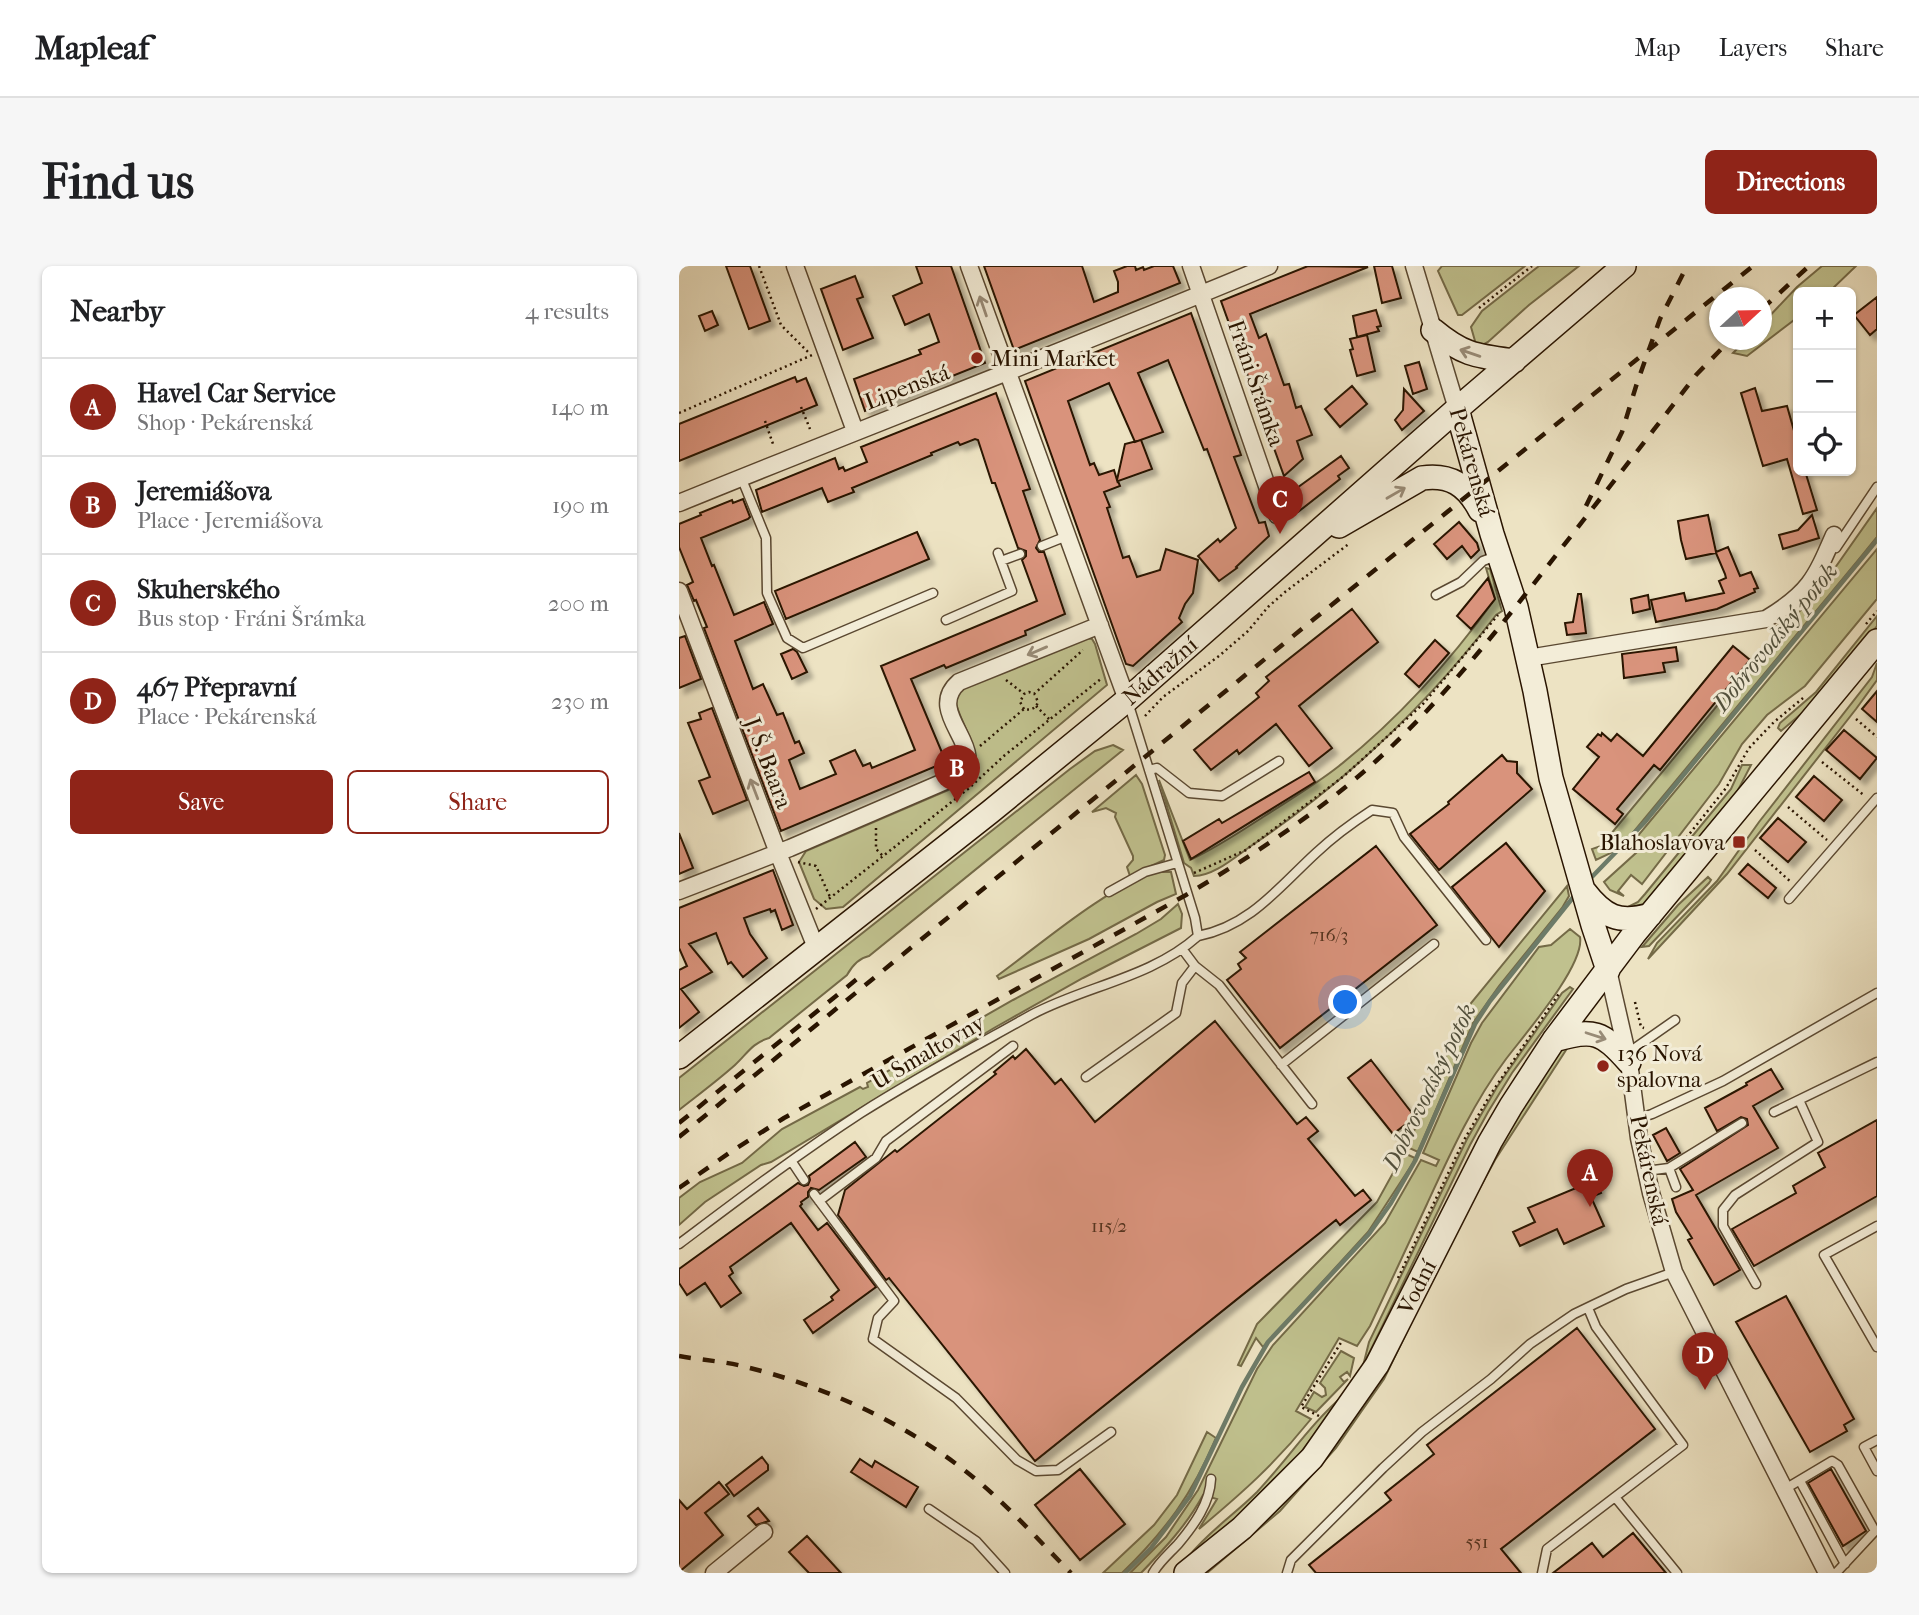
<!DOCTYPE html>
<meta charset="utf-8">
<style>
body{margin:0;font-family:"IM FELL French Canon",serif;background:#f6f6f6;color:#202124}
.controls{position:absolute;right:21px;top:21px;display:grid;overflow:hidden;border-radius:10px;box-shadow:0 2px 5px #0004}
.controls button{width:63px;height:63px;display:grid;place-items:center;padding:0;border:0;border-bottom:2px solid #e0e0e0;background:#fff;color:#202124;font:35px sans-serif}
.compass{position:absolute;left:1030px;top:21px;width:63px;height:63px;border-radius:50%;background:#fff;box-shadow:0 2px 5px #0004;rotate:68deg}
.you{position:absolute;left:667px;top:737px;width:24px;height:24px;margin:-18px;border:5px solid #fff;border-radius:50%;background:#1a73e8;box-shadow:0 0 0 10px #1a73e833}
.badge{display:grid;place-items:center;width:46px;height:46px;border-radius:50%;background:#8f2418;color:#fff;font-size:23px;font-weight:700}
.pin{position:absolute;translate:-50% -58px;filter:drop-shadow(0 2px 4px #0008)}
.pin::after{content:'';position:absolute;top:37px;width:24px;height:21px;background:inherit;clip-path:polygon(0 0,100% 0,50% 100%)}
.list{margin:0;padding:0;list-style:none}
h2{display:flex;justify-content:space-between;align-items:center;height:91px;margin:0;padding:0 28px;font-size:30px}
h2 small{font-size:23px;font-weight:400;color:#757577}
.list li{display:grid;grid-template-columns:46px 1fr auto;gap:21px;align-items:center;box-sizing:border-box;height:98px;padding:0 28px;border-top:2px solid #e0e0e0}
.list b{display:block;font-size:26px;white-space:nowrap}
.list p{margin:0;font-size:23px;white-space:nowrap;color:#757577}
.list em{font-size:23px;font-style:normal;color:#757577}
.actions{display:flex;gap:14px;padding:21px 28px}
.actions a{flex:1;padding:16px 0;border:2px solid #8f2418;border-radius:10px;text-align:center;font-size:24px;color:#8f2418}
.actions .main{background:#8f2418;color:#fff}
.icon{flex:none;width:38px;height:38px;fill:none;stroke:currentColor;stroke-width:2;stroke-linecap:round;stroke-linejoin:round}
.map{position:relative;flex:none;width:1198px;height:1307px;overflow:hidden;border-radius:10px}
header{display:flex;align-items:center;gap:42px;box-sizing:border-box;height:98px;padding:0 35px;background:#fff;border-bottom:2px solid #e0e0e0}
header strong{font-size:33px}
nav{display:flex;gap:38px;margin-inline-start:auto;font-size:24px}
.intro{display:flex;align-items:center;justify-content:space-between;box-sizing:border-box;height:168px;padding:0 42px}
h1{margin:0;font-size:49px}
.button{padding:18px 32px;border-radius:10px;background:#8f2418;color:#fff;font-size:24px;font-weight:700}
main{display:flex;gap:42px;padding:0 42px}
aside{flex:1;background:#fff;border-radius:10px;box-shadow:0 2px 5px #0004}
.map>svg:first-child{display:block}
.green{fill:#c0c18e;stroke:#746a47;stroke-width:2}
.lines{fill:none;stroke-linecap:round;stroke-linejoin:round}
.stream{stroke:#6d7b68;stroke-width:4.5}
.building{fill:#d9937b;stroke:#291400;stroke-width:2;filter:url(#shadow)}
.lane-casing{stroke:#5a4831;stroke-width:11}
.street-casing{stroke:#5a4831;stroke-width:19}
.secondary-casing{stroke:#291400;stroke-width:26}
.path{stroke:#291400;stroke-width:2.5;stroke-dasharray:2 3.5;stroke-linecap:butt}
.lane{stroke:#f3edd8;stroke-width:8}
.street{stroke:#f3edd8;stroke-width:16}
.secondary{stroke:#f3edd8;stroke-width:23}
.rail{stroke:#291400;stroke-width:4.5;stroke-dasharray:12 12;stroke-linecap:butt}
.oneway{stroke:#988b77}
.poi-dot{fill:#8f2418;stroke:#f3edd8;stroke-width:2.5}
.labels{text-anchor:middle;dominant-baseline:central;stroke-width:6;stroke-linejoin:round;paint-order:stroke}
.number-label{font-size:19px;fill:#55341f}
.poi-label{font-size:23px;fill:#291400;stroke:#f3edd8;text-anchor:start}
.street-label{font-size:23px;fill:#291400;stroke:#f3edd8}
.water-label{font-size:24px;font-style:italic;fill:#51503d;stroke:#f3edd8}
</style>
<header>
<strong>Mapleaf</strong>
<nav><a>Map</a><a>Layers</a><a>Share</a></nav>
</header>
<div class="intro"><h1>Find us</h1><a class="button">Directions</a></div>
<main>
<aside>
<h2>Nearby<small>4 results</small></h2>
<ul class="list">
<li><span class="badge">A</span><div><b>Havel Car Service</b><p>Shop · Pekárenská</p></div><em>140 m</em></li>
<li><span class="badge">B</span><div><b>Jeremiášova</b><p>Place · Jeremiášova</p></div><em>190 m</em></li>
<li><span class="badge">C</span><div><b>Skuherského</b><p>Bus stop · Fráni Šrámka</p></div><em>200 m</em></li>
<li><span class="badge">D</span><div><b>467 Přepravní</b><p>Place · Pekárenská</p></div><em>230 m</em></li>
</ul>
<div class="actions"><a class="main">Save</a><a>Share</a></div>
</aside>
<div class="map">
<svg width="1198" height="1307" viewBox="0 0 1198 1307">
<defs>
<filter id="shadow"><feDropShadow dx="5.5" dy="5.5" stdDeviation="2" flood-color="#0004"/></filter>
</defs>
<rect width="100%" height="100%" fill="#ede3c3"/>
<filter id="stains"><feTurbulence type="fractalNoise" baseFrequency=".00286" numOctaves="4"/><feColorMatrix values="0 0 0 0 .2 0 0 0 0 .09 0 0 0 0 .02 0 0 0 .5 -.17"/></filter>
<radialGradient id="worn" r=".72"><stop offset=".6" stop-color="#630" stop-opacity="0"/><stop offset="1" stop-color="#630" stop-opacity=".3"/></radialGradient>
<path class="green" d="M763,0h83l-63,49h-4l-20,-44z
M860,0h40l-50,39 -41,37 -11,6 -6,-21 11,-16z
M1143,0h34l-27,26h-31v25l-51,39 -14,-3 13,-13h16v-16l35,-37z
M1198,242v29l-17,21 -229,277 -18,17 -17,8 -4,-11 9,-3 173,-209v-9l25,-16 31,-37z
M1198,283v50l-72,87 -38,29 -25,29 -23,40 -77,100 -11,-9 -13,16 6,5 -14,-6 -6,-8 33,-30 -6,-8z
M807,302l4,1 12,42 -6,4c-69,90 -151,168 -245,231 -16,11 -37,30 -57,30l-3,-8 -7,-5 -25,-83 31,80c26,-12 50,-28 73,-43 26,-17 52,-32 76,-51 59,-47 112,-106 156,-167z
M1198,350v10l-56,71 -40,34 -3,-3 2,-5 36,-31z
M408,372l5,1 3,5 12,41 -264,222 -17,2 -12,-10 -15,-37 7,-11 159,-68c27,-23 -5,-56 -10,-83l9,-15z
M1198,397v17l-21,29 -129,165 -79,85 9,-16 60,-62 42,-59 113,-145z
M434,479l10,5 -254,206c-10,2 -17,10 -22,19l-78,63c-17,5 -22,16 -34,27 -18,16 -37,30 -56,45v-32l391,-309 25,-18z
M1063,499h9l-14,27 -94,114 -17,2 12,-6 7,-8 86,-105z
M457,509l6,9 23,71 -1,5 -34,16 -3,-9 6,-7v-4l-18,-39 1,-4 -10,-5 -14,4z
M478,606h14l5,22 -19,8 -68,37 -90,40 -2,-3c43,-31 110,-90 160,-104z
M1029,611l3,3 -2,3 -60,63 -7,1 36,-42z
M888,620l2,10 -7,12 -63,78 -26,37 -55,129 -11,-5 60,-139z
M499,638l4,10 -1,14 -98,50 -89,50 -223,134 -10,3 -56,37 -26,23v-27l21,-16 42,-19 40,-34 78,-42 3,2 5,-2 -1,-4 146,-83 123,-66 25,-15z
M891,663l10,8c5,28 -55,97 -74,122 -33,44 -56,95 -79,145 -19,41 -38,81 -57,122l-13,20 -18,-8 -43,73 15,8c-36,45 -69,74 -112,110l18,-30 -14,-4c-16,30 -39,54 -62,78h-11l36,-36 32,-47 59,-121 16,-24 112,-122 36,-63 15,6 3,-6 -16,-7 48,-110 11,-20 57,-76 12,-2z
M891,721l3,2 -61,84 -24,39 -18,33 -107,221 6,-24 98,-203 30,-52 65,-94z
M889,781l-73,113 -44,81 -67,138 -23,33 -25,36 -56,63 -73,62h-9l107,-96 189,-326 67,-102z
M725,887l11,5 -2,5 -45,69 -105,115 -7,-9 -15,28 -3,-1 19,-41 120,-122z
M662,1085l13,7 -4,18 -3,-4 -7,5 4,5 4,-3 -32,33 -11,-5 9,-15 8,5 4,-2 -1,-7 -5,-5z
M666,1128l-49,65 -60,59 -47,38c20,-25 46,-42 68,-64 30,-32 55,-70 88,-98z
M528,1166l9,6c-24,57 -50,92 -94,135h-19l51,-48 23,-30z"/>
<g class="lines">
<path class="stream" d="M909,615l56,-58 233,-283
M446,1307l26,-25 39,-52 52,-109 26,-45 101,-108 22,-31 24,-42 60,-137 15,-23 85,-106"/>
</g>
<path class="building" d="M47,0h24l20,55 -21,8z
M237,0h35l34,97 -120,48 -11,-32 67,-25 -2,-4 20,-8 -10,-28 -24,11 -12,-29 29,-13z
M305,0h98l12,36 24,-10v-10l-4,-11 13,-5h8l1,4 7,-3 1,3 10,-4h19l7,17 -166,67z
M629,0l60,1 -118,47 9,24 7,-4 18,51 5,-1 7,24 5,-2 11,29 -15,6 6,18 -19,17 -63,-175z
M695,0h18l9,32 -19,5z
M176,10l8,21 -6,2 16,39 -30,12 -22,-61z
M1198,31v32l-7,6 -16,-20z
M697,44l5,16 -4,1 2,4 -22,6 -4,-21z
M33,45l6,14 -13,6 -6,-15z
M512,47l50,142 -7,2 25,66 6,-1 4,14 -33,31 1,1 -18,13 -21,-25 20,-17 2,3 16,-14 -29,-79 -3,1 -36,-90 -30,13 25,59 -28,10 -26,-59 -41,18 22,64 4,-2 5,12 15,-5 3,10 8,-36 16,-4 11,29 -34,12 2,5 -16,6 6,15 -3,1 16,50 6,-2 8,21 23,-7 6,-21 32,11 -5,33 -8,11 -6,14 3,4 -49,44 -7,-2 -6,-17 -95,-266z
M688,69l8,36 -18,5 -7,-26 3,-1 -3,-10z
M740,96l8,27 -14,5 -8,-28z
M116,111l2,5 9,-4 11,27 -138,56v-37z
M673,120l15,18 -27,23 -15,-18z
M1076,122l7,23 25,-5 11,39v26h7l12,39 -14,4 -16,-55 -24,7 -22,-73z
M725,123l20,22 -22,19 -7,-10 8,-10z
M317,127l34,96 -7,2 17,49 -4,8 3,4h5l21,62 -40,17 1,4 -20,8 -60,25 -2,-3 -33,14 35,83 -165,69 -77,-203 3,-1 -11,-27 -2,1 -7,-16 6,-3 -14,-35v-23l22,-9 -1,-2 32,-13 1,3 10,-4 7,18 -2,2 -47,19 11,28 2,-1 20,50 30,-13 9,22 -38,17 18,48 10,-5 14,31 6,-2 12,30 4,-2 5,12 -15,7 11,29 36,-15 -6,-13 25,-11 8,16 7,-3 2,5 43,-18 -34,-84 156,-65 -15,-41 4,-4v-5l-8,-3 -23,-65h-3l-14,-43 -3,-1 -15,6 -2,-3 -27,11 1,2 -80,33 2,4 -26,10 -6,-14 -60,24 -6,-22 79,-32 4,11 4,-2 2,4 22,-9 -6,-15z
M662,190l8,12 -11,8 2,3 -42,33 -8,-19z
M1029,249l8,37 12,-5 12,29 11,-4 7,16 -4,1 1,3 -38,17 -61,13 -5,-22 33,-7 2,8 38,-8 -5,-12 7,-3 -1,-4 -9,-21 -30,6 -5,-19 -3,-19z
M1133,249l7,23 -36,11 -4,-14 19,-5z
M780,256l18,21 2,7 -8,8 -9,-12 -15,13 -13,-15z
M238,266l12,27 -143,60 -11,-28z
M809,312l7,21 -24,30 -14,-13z
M899,328h3l5,39 -19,2 -2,-12 8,-1z
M969,329l2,14 -17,4 -2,-14z
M673,343l26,33 -79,64 33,42 -23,18 -33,-42 -37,30 -2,-4 -26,20 -17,-20 65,-53 -3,-4 13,-12 -3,-4z
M6,370l16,43 -22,9v-50z
M756,374l14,13 -30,34 -14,-13z
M1054,380l17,14 -90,110 -6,-5 -37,44 6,5 -8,10 -42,-35 26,-32 -12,-10 11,-13 3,2 1,-3 9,8 6,-7 26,22z
M997,381l2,14 -15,2 2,9 -41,6 -2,-24z
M114,383l4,3 10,20 -15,7 -11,-25z
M1198,425v31l-15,-13z
M33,442l35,92 -34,14 -14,-33 11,-4 -22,-54 13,-4 -2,-6z
M1165,464l33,28 -17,21 -34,-29z
M823,489l5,6 10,1v11l15,16 -93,81 -29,-36 39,-30 -1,-2z
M630,506l6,10 -124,77 -8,-18 36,-22 3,4z
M1135,510l28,24 -18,21 -28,-24z
M1099,552l28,24 -18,20 -28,-24z
M0,567l14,35 -14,6z
M827,577l39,48 -46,56 -47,-60z
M697,580l61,79 -157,123 -53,-68 14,-11 -3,-5 8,-6 -6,-6z
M1069,598l28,24 -8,10 -29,-24z
M94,604l20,55 -11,5 -7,-20 -4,2 -1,-3 -26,9 6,16 17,24 -24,19 -12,-15 -3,2 -12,-31 -27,11 23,28 -31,17 18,23 -20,16v-58l8,-4 -8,-18v-40z
M536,755l82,103 9,-7 12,14 -10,8 47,57 8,-6 8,10 -31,25 -4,-5 -301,241 -146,-183 -3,2 -48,-65 7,-25 50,-40 2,2 99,-78 -2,-2 19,-16 2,3 11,-10 29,35 6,-5 34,43z
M692,794l44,57 -22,17 -45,-56z
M1092,803l12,20 -30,17 25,42 -82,47 44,75 -26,15 -26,-45 4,-2 -16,-26 -4,-13 21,-9 -13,-21 68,-44 -1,-6 -6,-2 -24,14 -12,-23 42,-23 -1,-2z
M1198,854v76l-123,70 -22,-37 64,-36 -3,-7 32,-19 -7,-14z
M987,862l14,25 -13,8 -14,-26z
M176,876l11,15 -47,33 -8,-2 -3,4v5l-7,5 1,2 -2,2 18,24 9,-7 49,64 -63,46 -9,-13 29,-20 -2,-3 8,-7 -48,-67 -61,44 3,6 -4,3 12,17 -20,14 -16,-24 -18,12 -8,-12v-14l119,-86 6,3 4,-1 2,-5 -1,-4z
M916,914l6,13 -10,4 13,29 -40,18 -7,-15 -37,17 -7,-14 22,-10 -7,-14z
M1107,1030l68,123 -10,6 3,6 -37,21 -74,-130z
M898,1062l78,101 -154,120 20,24h-205l-7,-8 82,-65 -6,-7 49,-39 -7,-9z
M83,1191l6,8v5l-34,26 -8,-11z
M181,1193l12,8 3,-6 43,26 -12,20 -55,-35z
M401,1203l45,55 -45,36 -45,-55z
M1152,1203l35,62 -23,15 -35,-63z
M40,1216l10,12 -24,19 18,22 -44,37v-72l8,9z
M79,1242l11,13 -13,4 -8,-9z
M954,1267l33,40h-113l39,-30 11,14z
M128,1270l34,37h-32l-20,-21z"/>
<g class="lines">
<g class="lane-casing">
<path id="lane" d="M62,211l25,61 1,55 20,45 16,10 130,-55
M363,280l25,-10
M1157,282l41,-61
M322,295l19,-7
M757,329l25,-13 22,-21 13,-5
M267,354l66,-29 -14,-38
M470,504l8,-2 32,25 33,3 57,-35
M430,626l36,-20 32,-9
M1110,633l88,-101
M519,670c52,-10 81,-49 118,-83 17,-16 36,-30 56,-43l21,3 11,24 82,103
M504,684l12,16 24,19 93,119
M951,793l5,-11 40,-28
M602,799l153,-121
M407,811l90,-64 6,-30 13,-17
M1095,846l103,-50
M958,853l15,-5 71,-33 154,-88
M113,896l12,18
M990,902l7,19
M967,905l23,-3 73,-45
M135,928l80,107 -16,17 -5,21 83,59 61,62 19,11 22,-1 53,-38
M140,935l57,-43 10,-17 127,-95
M1198,960l-53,29 53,92
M0,978c60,-45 119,-90 182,-131 55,-35 113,-66 170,-98 54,-29 120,-37 167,-79l-3,-18 -67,-216
M1077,1018l-33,-58v-16l12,-15 83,-53 -19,-42
M1198,1174l-13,7 13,24
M1121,1215l45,83
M1106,1223l47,-28 6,4 37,66 -39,42
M936,1231l62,76
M250,1243l47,32 29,32
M474,1307c6,-11 17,-20 26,-30 15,-18 31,-40 32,-64
M608,1307l4,-13 92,-92 39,-36 69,-53 39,-35 44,-30 52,-25 48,-17
M863,1307l5,-24 136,-104 -87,-118 -8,-19"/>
</g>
<g class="street-casing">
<path id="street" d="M116,0l60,165
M290,0l158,434
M512,0l86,249
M735,0l43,143
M0,237c196,-80 394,-155 590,-237
M0,325l99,262 39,97
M849,392l238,-39c43,-26 49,-40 68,-84
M0,625l111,-43 165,-71c40,-26 -33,-63 4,-95l141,-57
M929,704l21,92 10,76 12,55 23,79 153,301
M35,1307l50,-41"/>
</g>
<g class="secondary-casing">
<path id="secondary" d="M754,64c30,25 43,26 81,31
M778,143l35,125 24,73 19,84 16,87 42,147 15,45
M660,260l83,-48c28,-4 45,7 58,32
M905,625c20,26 35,33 66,24
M875,774c40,-12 48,-8 75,22
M0,791l311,-245 137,-112 330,-291 167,-143
M507,1307l56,-45 70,-70 65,-93 113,-223 21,-36 43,-66 80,-106 243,-293"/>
</g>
<path class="path" d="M80,0l22,59 27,27
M800,42l53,-42
M122,141l9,22
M0,147l133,-58
M86,155l8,23
M1187,358l11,-13
M327,414l17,13
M357,440l13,13
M345,443l-4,-7 4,-8 5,-2 5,2 49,-44
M466,450l18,-19 56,-41 29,-25 20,-24 17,-15 65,-49
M1177,453l21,18
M301,480l44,-37c7,2 12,-1 14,-7l-3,-7
M1143,496l43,34
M1109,541l39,33
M197,562v21l7,7
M1004,576l43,-54 23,-40 25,-26 29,-24
M1076,584l36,32
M119,596l18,4 14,31
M515,607l52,-23 98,-74 79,-72 75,-89
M137,643l152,-120 37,-34 97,-77
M956,736l6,25 3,1
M719,1012l66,-138 26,-45 70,-103
M640,1150l-18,-9 41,-66"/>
<use href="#lane" class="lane"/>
<use href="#street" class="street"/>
<use href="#secondary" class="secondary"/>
<path class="rail" d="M1083,43l47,-43
M907,240l36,-74 15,-49 23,-64 27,-53
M0,857l178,-144
M0,871l635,-518 439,-353
M0,922l53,-37 52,-33 402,-223c67,-40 132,-82 190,-134 68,-62 124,-134 181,-207 46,-59 93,-119 139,-179l34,-35
M0,1090c21,4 43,5 63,10 92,22 184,66 254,131 26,24 50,51 75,76"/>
</g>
<defs><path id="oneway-shaft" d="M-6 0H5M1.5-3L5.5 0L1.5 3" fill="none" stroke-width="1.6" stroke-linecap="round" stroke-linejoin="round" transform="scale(1.75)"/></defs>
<g class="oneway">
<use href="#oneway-shaft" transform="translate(304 40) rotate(-109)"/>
<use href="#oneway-shaft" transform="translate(791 87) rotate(-161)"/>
<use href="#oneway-shaft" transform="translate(717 227) rotate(-30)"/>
<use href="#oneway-shaft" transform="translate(358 385) rotate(157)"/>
<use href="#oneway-shaft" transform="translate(75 523) rotate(-111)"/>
<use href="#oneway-shaft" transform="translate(917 770) rotate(18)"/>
</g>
<g class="poi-dot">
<circle cx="298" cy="92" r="7"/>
<rect x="1053" y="569" width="14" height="14" rx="3.5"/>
<circle cx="924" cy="800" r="7"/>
</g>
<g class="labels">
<g class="number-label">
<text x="650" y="669">716/3</text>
<text x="430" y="960">115/2</text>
<text x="798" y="1276">551</text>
</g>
<g class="poi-label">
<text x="312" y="92">Mini Market</text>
<text x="1046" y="576" text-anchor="end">Blahoslavova</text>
<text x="938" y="787">136 Nová<tspan x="938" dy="26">spalovna</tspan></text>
</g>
<g class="street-label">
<text transform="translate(577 117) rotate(71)">Fráni Šrámka</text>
<text transform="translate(228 121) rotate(-21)">Lipenská</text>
<text transform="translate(793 196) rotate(74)">Pekárenská</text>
<text transform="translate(481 405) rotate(-41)">Nádražní</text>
<text transform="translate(89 497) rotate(69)">J. Š. Baara</text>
<text transform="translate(249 786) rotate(-30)">U Smaltovny</text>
<text transform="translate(970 904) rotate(78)">Pekárenská</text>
<text transform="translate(738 1021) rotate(-63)">Vodní</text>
</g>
<g class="water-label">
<text transform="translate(1096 371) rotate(-51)">Dobrovodský potok</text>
<text transform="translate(750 821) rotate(-64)">Dobrovodský potok</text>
</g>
</g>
<rect width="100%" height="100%" filter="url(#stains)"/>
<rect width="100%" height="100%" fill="url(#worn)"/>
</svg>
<div class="controls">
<button>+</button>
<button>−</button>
<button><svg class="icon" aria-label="locate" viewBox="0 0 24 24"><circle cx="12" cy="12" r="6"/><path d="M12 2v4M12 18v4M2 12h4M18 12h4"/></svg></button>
</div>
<svg class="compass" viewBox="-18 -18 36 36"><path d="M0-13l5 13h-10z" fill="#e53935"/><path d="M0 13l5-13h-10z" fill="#757577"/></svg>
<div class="you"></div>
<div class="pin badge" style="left:911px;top:941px">A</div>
<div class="pin badge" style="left:278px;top:537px">B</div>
<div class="pin badge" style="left:601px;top:268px">C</div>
<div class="pin badge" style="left:1026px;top:1124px">D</div>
</div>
</main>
